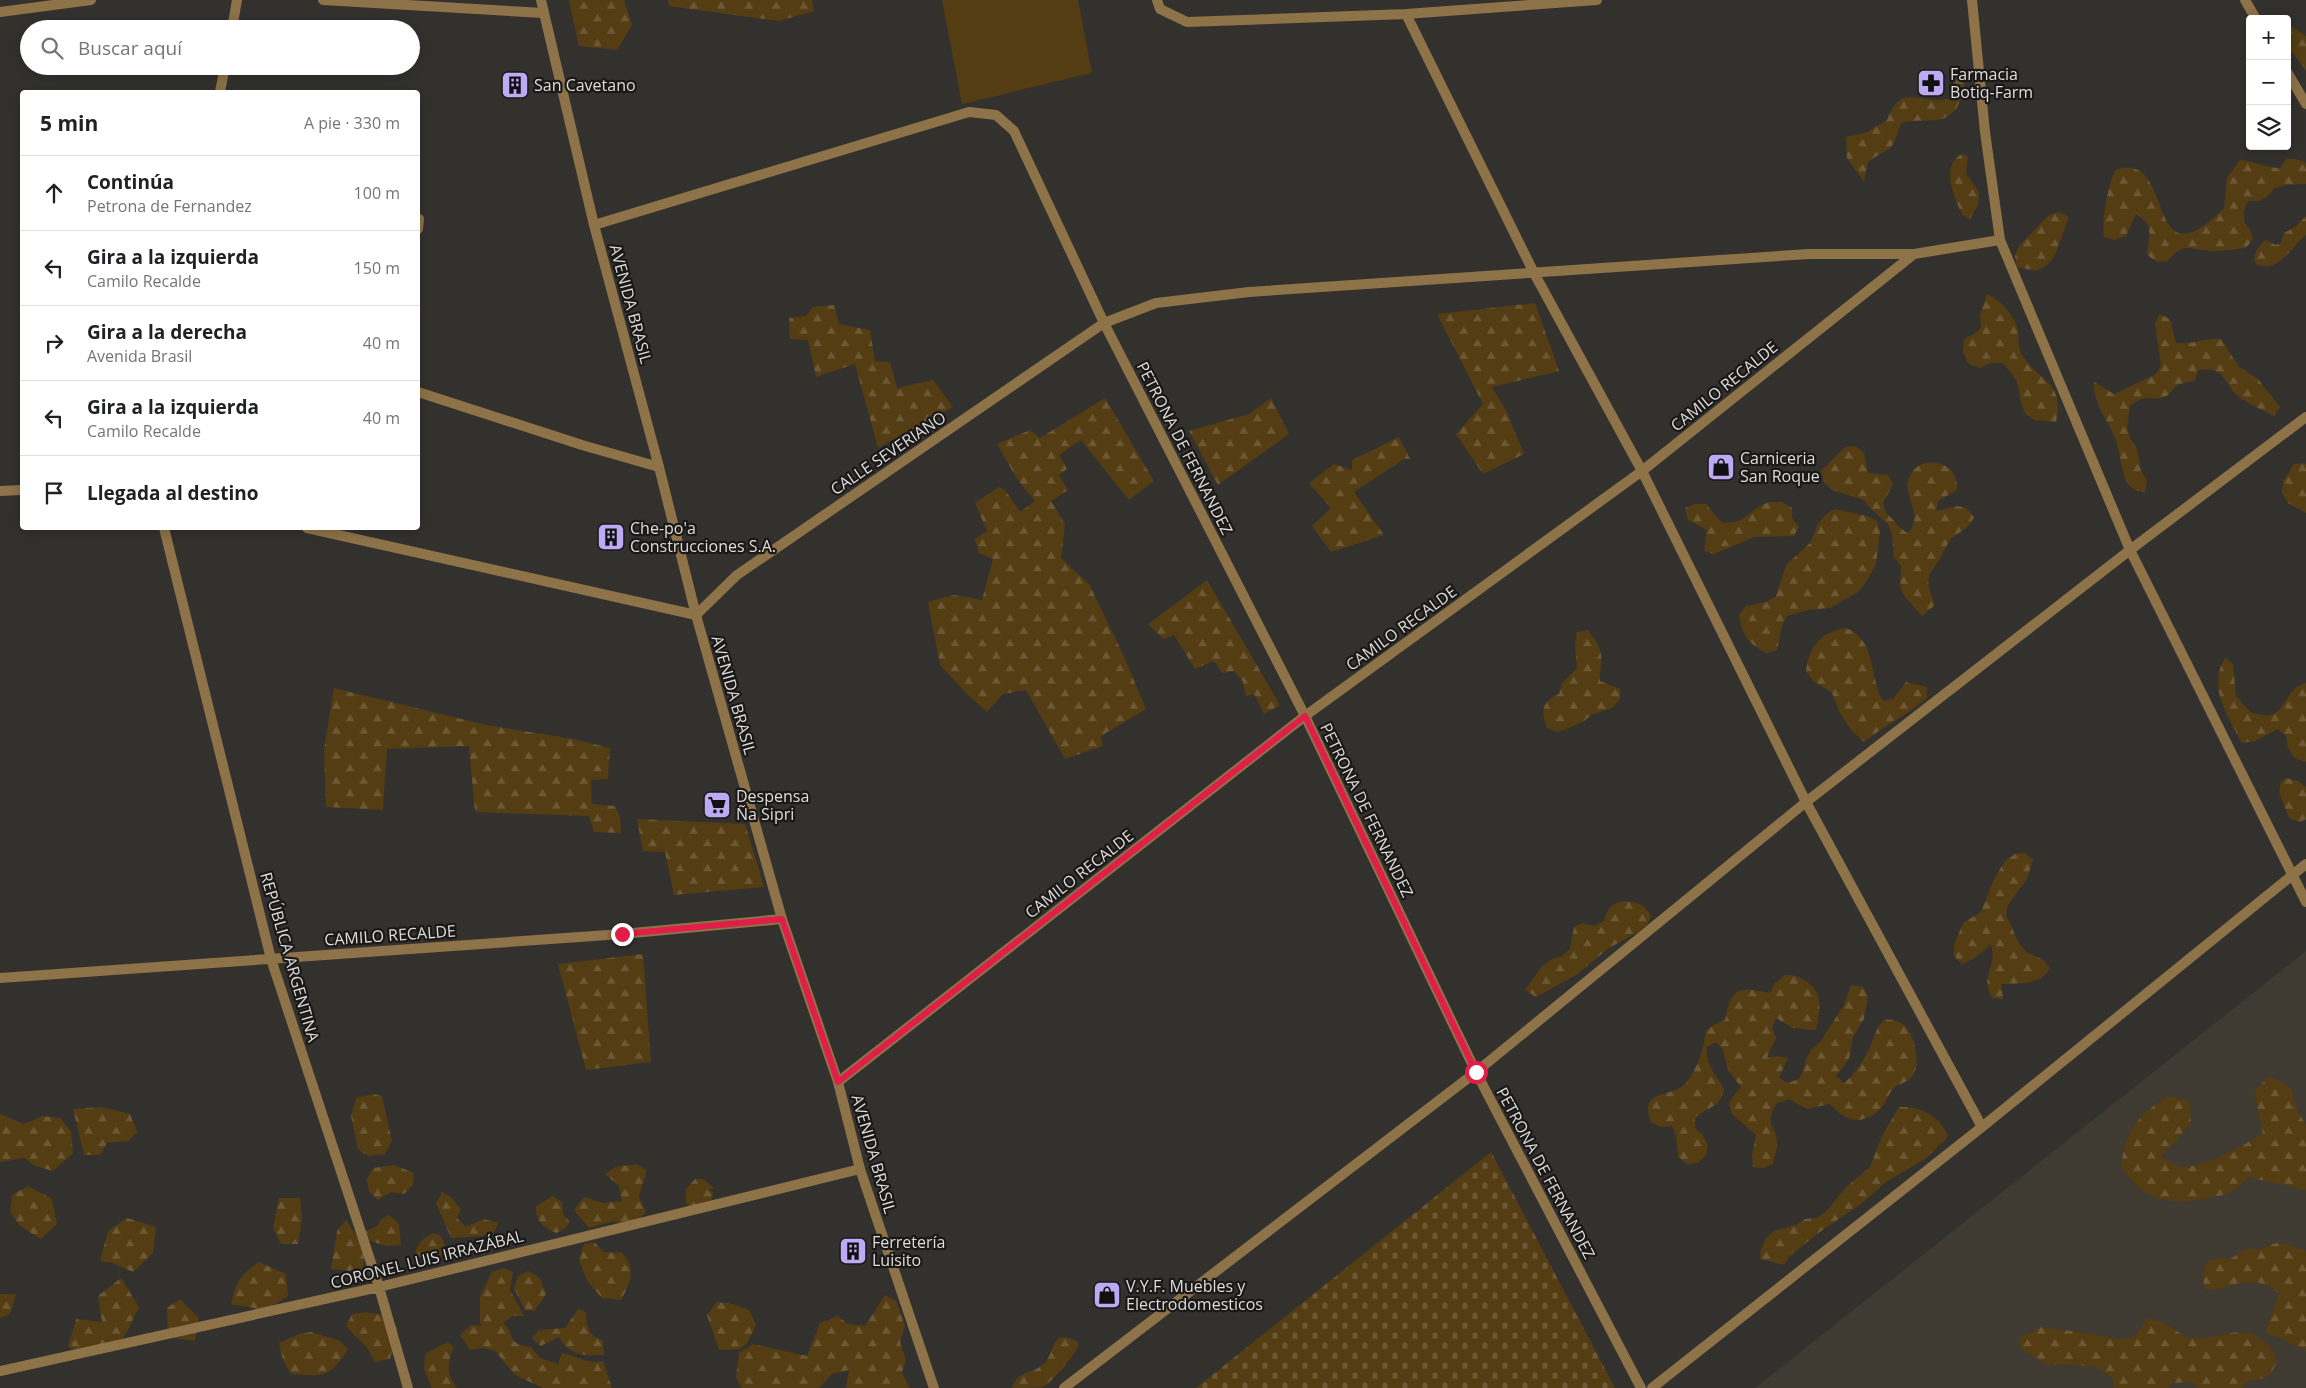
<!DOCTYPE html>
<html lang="es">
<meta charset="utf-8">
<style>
body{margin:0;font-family:"Open Sans",sans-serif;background:#f2f2f2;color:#202124}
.controls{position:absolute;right:15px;top:15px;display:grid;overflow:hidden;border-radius:5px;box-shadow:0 2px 12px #0003}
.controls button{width:45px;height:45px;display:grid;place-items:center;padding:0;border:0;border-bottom:1px solid #e0e0e0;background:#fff;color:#202124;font:25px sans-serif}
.stop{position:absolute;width:15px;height:15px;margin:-11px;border:4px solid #e11d48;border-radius:50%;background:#fff}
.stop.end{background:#e11d48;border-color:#fff;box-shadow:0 1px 5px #0008}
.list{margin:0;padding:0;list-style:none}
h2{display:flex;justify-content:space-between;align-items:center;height:65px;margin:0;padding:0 20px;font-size:21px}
h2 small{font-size:16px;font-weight:400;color:#757577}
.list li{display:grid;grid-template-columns:32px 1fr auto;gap:15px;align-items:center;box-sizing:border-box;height:75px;padding:0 20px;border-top:1px solid #e0e0e0}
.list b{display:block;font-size:19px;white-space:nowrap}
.list p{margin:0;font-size:16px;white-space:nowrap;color:#757577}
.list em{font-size:16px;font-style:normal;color:#757577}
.icon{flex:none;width:28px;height:28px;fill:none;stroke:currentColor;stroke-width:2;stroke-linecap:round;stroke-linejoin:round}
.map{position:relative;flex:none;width:2306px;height:1388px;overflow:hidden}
.search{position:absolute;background:#fff;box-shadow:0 2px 12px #0003;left:20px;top:20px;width:400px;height:55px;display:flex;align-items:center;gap:12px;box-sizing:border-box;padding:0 18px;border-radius:28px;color:#757577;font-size:19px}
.panel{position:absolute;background:#fff;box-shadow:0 2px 12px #0003;left:20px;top:90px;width:400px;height:440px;border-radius:5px}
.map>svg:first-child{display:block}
.built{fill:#3f3a32}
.forest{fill:url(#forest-firs)}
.cemetery{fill:url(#cemetery-stones)}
.park{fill:#543c13}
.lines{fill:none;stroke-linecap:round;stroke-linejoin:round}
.minor{stroke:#8e7248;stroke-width:10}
.tertiary{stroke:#8e7248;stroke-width:10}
.route{stroke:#e11d48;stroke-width:6}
.labels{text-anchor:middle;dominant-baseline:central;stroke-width:4.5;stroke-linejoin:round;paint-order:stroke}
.poi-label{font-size:16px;fill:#dfdedc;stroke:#1a1918;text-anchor:start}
.street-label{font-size:16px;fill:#dfdedc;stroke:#1a1918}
</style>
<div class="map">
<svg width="2306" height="1388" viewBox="0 0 2306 1388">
<defs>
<pattern id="forest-firs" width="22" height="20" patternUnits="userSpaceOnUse" patternTransform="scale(1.25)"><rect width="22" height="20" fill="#543c13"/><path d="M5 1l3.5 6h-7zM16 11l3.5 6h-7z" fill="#6c5835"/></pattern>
<pattern id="cemetery-stones" width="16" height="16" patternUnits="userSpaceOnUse" patternTransform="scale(1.25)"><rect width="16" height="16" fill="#543c13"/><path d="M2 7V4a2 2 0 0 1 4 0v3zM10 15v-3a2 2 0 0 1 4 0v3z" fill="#6c5835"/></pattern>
</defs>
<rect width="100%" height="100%" fill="#33312e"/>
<path class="built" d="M2306,951v437h-551z"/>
<path class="forest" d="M569,0h55l8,25 -15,25 -38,-4z
M668,0h144l2,11 -35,10 -110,-15z
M2287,23l19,13v34l-19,-24z
M1965,71c1,10 -1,18 -4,27 -10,32 -36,18 -60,25 -10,32 -8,21 -33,39l-4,20 -17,-24 -1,-21 21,-5 20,-12c15,-41 36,-13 62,-22l6,-21z
M1962,154l6,2 -2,17 13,19 -1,13 -8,14 -7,-3c-8,-16 -24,-50 -1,-62z
M2286,159h10l10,4v21l-20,1 -11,3 -7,8 -9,5h-11l-4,10v11l6,7 3,10 -7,9c-11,1 -24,4 -36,3 -20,-1 -26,-10 -42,10l-11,1 -10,-7c1,-20 9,-29 -11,-41l-10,22 -11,4 -11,-3c-2,-22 3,-47 11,-67 51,-19 37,73 74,63 13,-3 25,-16 35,-24l3,-31 13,-18c14,1 26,8 40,8z
M2060,212l9,5 -15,40 -7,8 -11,6 -19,-4 -2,-11 4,-10 30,-31z
M2306,216v19c-14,11 -28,40 -50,29 -5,-10 3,-17 9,-24l11,5 5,-2 3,-10 11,-6z
M1987,294c12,5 24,18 29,30 4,11 0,24 8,34 18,24 41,26 32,64l-22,-2 -9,-7 -4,-10 -4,-22 -14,-18h-12l-12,5 -11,-5 -5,-11 1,-13 10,-5 7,-6 -1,-13z
M1535,303l24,68 -67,16 15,25 17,42 -41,20 -27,-40 27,-30 -46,-90z
M834,305l5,19 31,6 5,31 15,1 7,26 36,-8 20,27 -75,41 -23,-84 -39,13 -8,-37 -18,-1 -1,-21 17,-2 7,-9z
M2159,314l11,5 6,24c16,2 29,-6 45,-4l18,28 19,12 22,28 -6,9c-11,-6 -25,-12 -35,-19 -16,-13 -12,-31 -40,-27l-5,11c-5,1 -14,2 -19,6 -3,2 -4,7 -8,9 -14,7 -19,-5 -37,10l-3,22 3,10 7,11 4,22 6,9 -2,13c-6,-2 -13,-3 -17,-9 -6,-9 -8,-30 -11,-41 -7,-21 -24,-38 -23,-61l20,12 42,-20 5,-9 -6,-41z
M1105,398l49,83 -25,19 -48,-60 -22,15 8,14 -8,6 9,15 -17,11 14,23 -4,34 28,26 33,68 24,57 -45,27 2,10 -38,13 -39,-69 -23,4 -16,18 -21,-19 -26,-28 -12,-63 26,-7 28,5 11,-41 -14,-6 -4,-14 12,-8 -12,-28 24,-16 6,3 15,22 15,-11 -18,-22 -20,-35 33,-14 10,8z
M1271,398l18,36 -71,51 -29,-54 60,-17z
M1399,437l11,22h-6l-50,33 30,43 -53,17 -19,-26 19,-18 -22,-25 25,-19 18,6v-10z
M1855,446l9,6 4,21 20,2 5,9 -10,19 3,10c9,7 12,15 22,20 17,-20 -6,-35 1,-55 8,-25 50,-20 48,12l-19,11 -2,10 21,-5 10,2 7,9c-5,12 -12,13 -22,21 -4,4 -7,12 -10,17 -15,24 -18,21 -7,50l-13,11 -17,-19 -5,-10 1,-21 -7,-9 -2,-22 -4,-11 -17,-15 -7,-9 -32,-10 -8,-8 -3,-11 24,-24z
M2304,463l2,1v49l-18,-10 -6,-10 1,-11 11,-18z
M1771,502h11l10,6v10l7,9 -5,9 -40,1 -40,17 -10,-3 3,-21 -19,-10 -3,-12 10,-4h11l15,18c27,4 28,-16 50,-20z
M1834,509l33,7 10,5 3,10 -4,33 -11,20 -7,8 -28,16 -22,2 -21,6 -5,10 -5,24 -10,3c-20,-10 -24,-17 -28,-38l7,-9 20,-4 10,-6 10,-31 24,-22 8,-19 7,-9z
M1207,580l73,125 -16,9 -10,-20 -8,2 -3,-14 -9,-11 -12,2 -8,-12 -19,8 -21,-34 -11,4 -15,-15z
M1846,628c31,12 23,50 37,73l10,-2 13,-17 21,5v11c-20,17 -43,28 -63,44l-12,-11 -12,-18 -8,-20 -19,-12 -7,-10c3,-25 15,-39 40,-43z
M1588,630c3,5 9,11 11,18 5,10 0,22 1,33l20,8v10l-8,9 -21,7 -8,7 -22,9 -4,1 -10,-4c-7,-17 -5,-27 12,-34l3,-11 15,-15 -2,-24 2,-12z
M2225,658l8,6 3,32 14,16c5,1 15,5 20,3 17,-4 15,-27 36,-32v79l-12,-4 -6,-11 -2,-11 -8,-7 -23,12 -13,2c-14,-27 -35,-56 -17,-85z
M334,688l152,37 87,14 37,9 -2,31 -17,1 1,24 23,2 5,11 1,16 -27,-1 -5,-16 -114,-4 -6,-66 -82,3 -4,61 -57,-3 -2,-57z
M2286,778l12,3 8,6v32l-6,3 -11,-4 -10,-26 2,-10z
M637,819l108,5 19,63 -90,8 -9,-43 -22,-1z
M2025,853l8,7 -6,19 -19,26 -2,10 13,28 7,9 18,8 6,8c-11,18 -30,15 -49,16l2,15 -11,-1c-13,-23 6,-30 -1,-53l-18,14 -11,5 -8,-8v-11l9,-22 18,-11 12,-31 12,-20 10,-7z
M1625,901c13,1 19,3 26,15l-4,9 -9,7 -29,16 -33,27 -40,22 -11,-7 18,-25 9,-6 10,-3 8,-7 4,-22 9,-4 11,3 10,-5c3,-13 8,-18 21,-20z
M643,954l8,108 -65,8 -28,-106z
M1785,975c10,0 14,1 22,7 18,12 12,30 9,48l-23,-2 -17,-10 -4,10 4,10 -9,20 11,-2 10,2 -9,20 9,5 11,-4 5,-10 2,-10 5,-9 9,-8 24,-37 7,-20 12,2 5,9 -4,23 -11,18 -4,22 -13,17 8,7c11,-9 20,-23 26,-36 5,-11 6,-20 15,-28 7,1 16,2 21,8 9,11 16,39 5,51 -5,5 -15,6 -19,12 -4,5 -6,12 -10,17 -18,19 -36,16 -52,-3l-23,5 -18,-10 -12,4c-15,24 1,22 0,41 0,6 -3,14 -4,20l-10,4 -10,-1 -1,-11 4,-21 -24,-21 -3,-10 5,-9 7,-8 -13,-17 -5,-21 -7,-7 -9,5c-2,18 8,26 17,42 -5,21 -15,16 -29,29v10l8,7 5,10 -2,10 -8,8 -11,1 -9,-7 -2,-21 -4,-10 -11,1 -10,-5c-13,-33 19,-23 35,-39 11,-13 18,-36 20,-52l9,-7 10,-4c7,-34 13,-33 45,-27l5,-10z
M2270,1076l21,12 6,22 9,15v65l-58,-13c-4,5 -9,10 -14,13 -6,5 -18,6 -26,8 -39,9 -64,2 -87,-31 5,-37 16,-51 47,-71l21,5 2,23 -30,33c6,3 12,7 18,9 18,6 68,-22 84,-33l-9,-42z
M373,1094l9,2 10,45 -7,13 -17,2 -10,-7 -7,-33 5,-18z
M101,1107l29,7 7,18 -9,9 -21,2 -7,12h-16l-11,-46z
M1899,1107c22,-1 42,9 49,30l-23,22 -39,23 -24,21 -45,31 -27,22 -6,9 -24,-6 1,-10 5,-11 8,-7 22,-6 9,-6 11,-1 10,-6 20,-25 24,-20 12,-31z
M0,1114l24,10 19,-8 17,2 11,13 2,22 -20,18 -17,-5 -12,-8 -24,4z
M636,1164l11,6 -8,27 7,15 -13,12 -8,1 -11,-4 -25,7 -15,-18 10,-13 19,6 19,-2 -3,-15 -14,-12 10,-7z
M394,1165l20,8 -1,12 -9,9 -13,-2 -13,8 -9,-9 -2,-12 6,-11z
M695,1179h8l11,9 -7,2 6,2 -3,19 -14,3 -10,-11v-14z
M28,1186l24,13 5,25 -16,15 -21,-13 -10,-14 2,-17z
M442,1192l9,5 10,12 -4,9 9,9 17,-8 16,4 -6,10 -11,3 -31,2 -15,-35z
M553,1196l9,6 1,12 7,8 -6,7 -8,4c-13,-6 -21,-12 -20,-27z
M279,1198h21l2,21 -4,25h-17l-8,-16z
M389,1215l10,9 2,21 -14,1 -29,-9 7,11 -2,24 -32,-3 6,-38 9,-11 10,15 20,-8 6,-8z
M127,1218l29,9 -3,26 -20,19 -21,-9 -12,-2 8,-30z
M434,1233l7,3 4,9 -5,14 -14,3 -11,-9c3,-11 8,-15 19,-20z
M2279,1242l27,9v99l-13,-6 3,4 -9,-7 -21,-8c2,-13 9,-25 13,-39 -25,-23 -43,-5 -73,-4 -5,-12 -4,-19 3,-30l10,-2 11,1 18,-11 10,2z
M595,1243l9,9 18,1c15,16 8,30 -1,47l-19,-2 -14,-16 -9,-22 5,-16z
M259,1262l27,12 2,22 -22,14 -35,-6c5,-22 9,-29 28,-42z
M503,1268l10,4 -3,18 14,26h-11l-10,7c14,11 1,21 28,24l9,11 18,6 4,-11c18,3 20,11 41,8l9,27h-69l-28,-13 -20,-24 -12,-3 -13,2 -10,-15 11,-10 12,1 -3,-3v-27l12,-24z
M528,1271l11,6 7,17 -12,17 -9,-1 -11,-22 4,-12z
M121,1278l18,29 -12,25 -15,20 -29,1 -15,-6 8,-28 26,3 -4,-26z
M0,1294h16l-6,20 -10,4z
M885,1295l11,6 9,25 -5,16 6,18 -4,13 8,15h-64l3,-18 -17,4 -13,14h-77l-6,-10 3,-25 14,-9 54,12 13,-33 18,-7 10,8 17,2z
M180,1299l19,19 -4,23 -27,-4 -1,-29z
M717,1302l12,1 20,7 7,15 -9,18 -7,6 -21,1 -12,-35z
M578,1309l8,3c1,14 1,24 17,28l1,15c-18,1 -35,1 -45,-18l-18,9 -9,-8 7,-8 26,-2z
M368,1312l18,4 12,12 -8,31 -16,3c-6,-19 -16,-21 -28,-36l6,-12z
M2147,1319c22,1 30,17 45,19 24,3 52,-17 73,4 4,4 8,7 10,12 4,11 -3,18 -11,25 -9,0 -18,0 -22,9h-44l-5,-6 -21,1 -4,5h-54l-1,-9 -16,-12 -36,-3 -10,2 -9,-4 -22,-14 -1,-10 22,-11 45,6 37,7 12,-4z
M312,1332l28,9 8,8c-19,30 -24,27 -57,25l-8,-14 -4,-17 20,-9z
M1065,1337l10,3 4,4c-3,10 -27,39 -37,43 -8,1 -23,1 -31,1 10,-19 17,-12 31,-23 9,-6 9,-20 17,-27z
M447,1342l7,5c-7,15 -8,27 3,41h-25l-8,-19 1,-15z"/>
<path class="cemetery" d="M1491,1152l124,236h-419z"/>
<path class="park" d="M942,0h136l14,73 -130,31z"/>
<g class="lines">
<path class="minor" d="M323,0l220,13
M1157,0l3,9 27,13 219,-8 191,-14
M1972,0l13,132 15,108 130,310 176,352
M2245,0l11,19
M0,12l91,-12
M1406,14l128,259 108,198 164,331 176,325
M232,29l5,-29
M2287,72l19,32
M220,92l5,-26
M594,225l375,-113 27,3 18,16 90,192 201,393 171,356 165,316
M418,229l1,-10
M418,392l164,53 77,22
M0,491l22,-1
M164,528l107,431 108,328 29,101
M307,528l389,87 41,-40 367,-252 52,-20 93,-11 560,-38h105
M0,978l622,-44 160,-15
M838,1082l467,-366 337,-245 272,-217 86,-14
M0,1371l379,-84 481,-118
M1064,1388l412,-316 330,-270 324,-252 176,-133
M1652,1388l330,-261 324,-263"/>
<path class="tertiary" d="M541,0l53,225 65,242 37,148 86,304 56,163 22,87 74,219"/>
</g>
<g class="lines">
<path class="route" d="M622,934l160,-15 56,163 467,-366 171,356"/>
</g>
<defs>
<g id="pharmacy-square" transform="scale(1.4375)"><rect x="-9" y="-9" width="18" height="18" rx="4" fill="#bea9f4" stroke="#1a1918"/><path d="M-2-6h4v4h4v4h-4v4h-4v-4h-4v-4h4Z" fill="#111"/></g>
<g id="building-square" transform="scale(1.4375)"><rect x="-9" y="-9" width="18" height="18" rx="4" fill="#bea9f4" stroke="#1a1918"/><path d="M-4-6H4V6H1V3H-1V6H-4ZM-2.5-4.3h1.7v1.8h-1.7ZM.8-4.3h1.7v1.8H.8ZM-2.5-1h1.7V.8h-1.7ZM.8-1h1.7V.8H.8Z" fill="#111"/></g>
<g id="shop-square" transform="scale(1.4375)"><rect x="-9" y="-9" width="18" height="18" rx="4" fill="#bea9f4" stroke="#1a1918"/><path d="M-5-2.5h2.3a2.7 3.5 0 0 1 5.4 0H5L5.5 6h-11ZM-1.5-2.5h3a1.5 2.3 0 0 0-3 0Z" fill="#111"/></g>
<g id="supermarket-square" transform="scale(1.4375)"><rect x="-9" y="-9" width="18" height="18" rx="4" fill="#bea9f4" stroke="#1a1918"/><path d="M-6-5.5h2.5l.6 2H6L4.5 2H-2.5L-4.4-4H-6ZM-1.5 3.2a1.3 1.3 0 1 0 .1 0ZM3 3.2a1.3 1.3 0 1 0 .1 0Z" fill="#111"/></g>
</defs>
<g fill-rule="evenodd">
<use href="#pharmacy-square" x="1931" y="83"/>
<use href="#building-square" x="515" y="85"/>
<use href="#shop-square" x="1721" y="467"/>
<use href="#building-square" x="611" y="537"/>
<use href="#supermarket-square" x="717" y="805"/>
<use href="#building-square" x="853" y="1251"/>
<use href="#shop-square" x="1107" y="1295"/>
</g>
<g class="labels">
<g class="poi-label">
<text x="1950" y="74">Farmacia<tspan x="1950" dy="18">Botiq-Farm</tspan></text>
<text x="534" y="85">San Cavetano</text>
<text x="1740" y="458">Carniceria<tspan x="1740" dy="18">San Roque</tspan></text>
<text x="630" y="528">Che-po'a<tspan x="630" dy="18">Construcciones S.A.</tspan></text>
<text x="736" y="796">Despensa<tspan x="736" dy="18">Ña Sipri</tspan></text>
<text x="872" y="1242">Ferretería<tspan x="872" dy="18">Luisito</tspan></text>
<text x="1126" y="1286">V.Y.F. Muebles y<tspan x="1126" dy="18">Electrodomesticos</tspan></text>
</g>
<g class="street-label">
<text transform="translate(631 304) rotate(75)">AVENIDA BRASIL</text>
<text transform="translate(1724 386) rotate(-39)">CAMILO RECALDE</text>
<text transform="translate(1185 448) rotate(63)">PETRONA DE FERNANDEZ</text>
<text transform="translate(888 453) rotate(-34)">CALLE SEVERIANO</text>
<text transform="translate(1401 628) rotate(-36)">CAMILO RECALDE</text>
<text transform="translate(734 695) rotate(74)">AVENIDA BRASIL</text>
<text transform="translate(1367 810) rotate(64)">PETRONA DE FERNANDEZ</text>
<text transform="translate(1079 874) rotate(-38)">CAMILO RECALDE</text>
<text transform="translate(390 935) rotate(-4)">CAMILO RECALDE</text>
<text transform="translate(290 957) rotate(74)">REPÚBLICA ARGENTINA</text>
<text transform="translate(874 1154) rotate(74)">AVENIDA BRASIL</text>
<text transform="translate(1546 1173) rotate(62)">PETRONA DE FERNANDEZ</text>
<text transform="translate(427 1259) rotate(-14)">CORONEL LUIS IRRAZÁBAL</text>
</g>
</g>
</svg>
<div class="controls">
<button>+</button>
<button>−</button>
<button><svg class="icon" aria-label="layers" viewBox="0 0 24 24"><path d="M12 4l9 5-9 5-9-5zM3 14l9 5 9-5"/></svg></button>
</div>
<div class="stop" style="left:1476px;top:1072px"></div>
<div class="stop end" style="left:622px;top:934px"></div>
<div class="search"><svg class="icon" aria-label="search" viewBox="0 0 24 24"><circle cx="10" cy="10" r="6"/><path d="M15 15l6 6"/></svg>Buscar aquí</div>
<section class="panel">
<h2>5 min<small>A pie · 330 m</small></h2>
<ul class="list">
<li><svg class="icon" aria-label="ahead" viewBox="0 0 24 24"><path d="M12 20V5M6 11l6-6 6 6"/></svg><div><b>Continúa</b><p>Petrona de Fernandez</p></div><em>100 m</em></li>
<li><svg class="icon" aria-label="left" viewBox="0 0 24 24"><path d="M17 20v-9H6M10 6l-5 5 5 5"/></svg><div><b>Gira a la izquierda</b><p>Camilo Recalde</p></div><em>150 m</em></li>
<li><svg class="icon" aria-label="right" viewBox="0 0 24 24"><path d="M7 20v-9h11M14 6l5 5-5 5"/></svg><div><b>Gira a la derecha</b><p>Avenida Brasil</p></div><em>40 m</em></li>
<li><svg class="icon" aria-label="left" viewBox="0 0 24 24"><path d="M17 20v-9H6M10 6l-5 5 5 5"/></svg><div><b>Gira a la izquierda</b><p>Camilo Recalde</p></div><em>40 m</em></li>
<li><svg class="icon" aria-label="arrive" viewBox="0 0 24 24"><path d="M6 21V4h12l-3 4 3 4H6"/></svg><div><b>Llegada al destino</b></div></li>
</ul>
</section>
</div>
